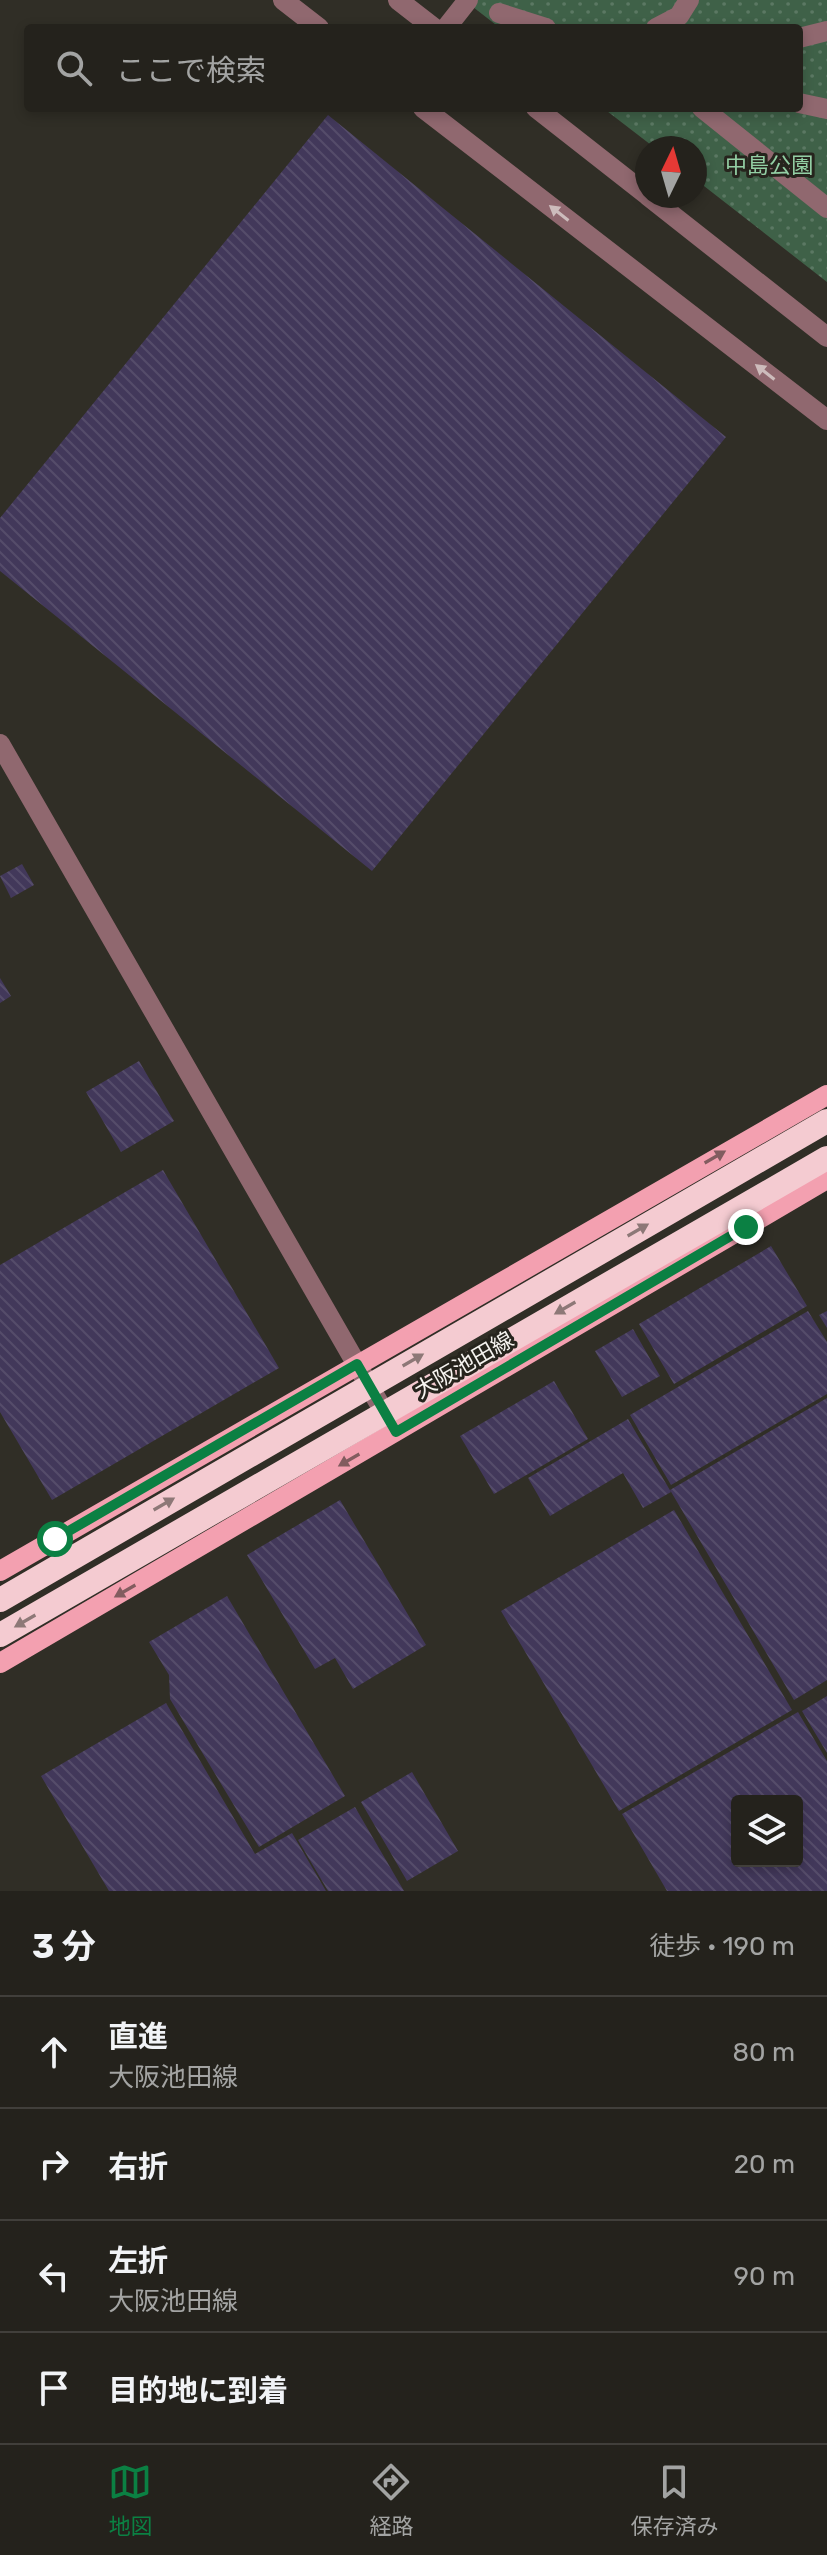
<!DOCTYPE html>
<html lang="ja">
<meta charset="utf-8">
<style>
body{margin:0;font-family:Rubik,"Noto Sans JP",sans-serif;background:#2c2a25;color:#f1f3f6}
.controls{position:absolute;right:24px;bottom:24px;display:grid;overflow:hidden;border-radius:8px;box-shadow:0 4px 12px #0003}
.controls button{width:72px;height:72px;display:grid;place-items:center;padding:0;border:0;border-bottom:2px solid #413f3b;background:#24221c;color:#f1f3f6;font:40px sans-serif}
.compass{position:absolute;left:635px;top:136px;width:72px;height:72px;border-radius:50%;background:#24221c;box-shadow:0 4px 12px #0003;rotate:5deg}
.stop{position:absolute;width:24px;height:24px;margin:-18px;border:6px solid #0b8043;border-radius:50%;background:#fff}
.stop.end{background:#0b8043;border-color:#fff;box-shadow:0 2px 8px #0008}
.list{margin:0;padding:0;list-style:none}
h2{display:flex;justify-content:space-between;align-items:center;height:104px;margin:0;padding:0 32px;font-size:34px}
h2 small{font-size:26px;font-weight:400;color:#a3a4a3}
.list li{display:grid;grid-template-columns:52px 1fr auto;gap:24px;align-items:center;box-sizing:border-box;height:112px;padding:0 32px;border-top:2px solid #413f3b}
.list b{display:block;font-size:30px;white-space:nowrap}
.list p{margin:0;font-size:26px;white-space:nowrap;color:#a3a4a3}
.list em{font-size:26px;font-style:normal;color:#a3a4a3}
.icon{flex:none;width:44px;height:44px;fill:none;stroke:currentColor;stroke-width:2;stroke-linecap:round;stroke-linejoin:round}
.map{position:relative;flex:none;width:827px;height:1891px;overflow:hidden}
.search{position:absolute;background:#24221c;box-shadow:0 4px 12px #0003;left:24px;right:24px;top:24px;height:88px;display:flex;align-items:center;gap:20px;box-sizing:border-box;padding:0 28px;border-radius:8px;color:#a3a4a3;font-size:30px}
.sheet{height:552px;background:#24221c}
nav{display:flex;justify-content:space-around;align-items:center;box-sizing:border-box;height:112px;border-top:2px solid #413f3b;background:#24221c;font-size:22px;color:#a3a4a3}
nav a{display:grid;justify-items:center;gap:4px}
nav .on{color:#0b8043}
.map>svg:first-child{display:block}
.park{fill:url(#park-dots)}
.building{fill:url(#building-back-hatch);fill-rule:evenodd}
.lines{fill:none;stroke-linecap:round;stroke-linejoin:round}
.pedestrian{stroke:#90686f;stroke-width:20}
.minor{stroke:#90686f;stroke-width:20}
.tertiary{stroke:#90686f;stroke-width:20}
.primary{stroke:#f3a0b0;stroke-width:20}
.motorway-bridge{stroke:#f4cbd1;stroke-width:24}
.oneway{fill:#cdbcbc}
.oneway2{fill:#825c5f}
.oneway3{fill:#8d7877}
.route{stroke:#0b8043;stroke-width:10}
.labels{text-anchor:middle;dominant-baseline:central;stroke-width:6;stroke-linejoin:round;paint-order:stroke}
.park-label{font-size:22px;fill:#93cfa4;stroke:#26241d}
.street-label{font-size:22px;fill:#f6f4f0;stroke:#26241d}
</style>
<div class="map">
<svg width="827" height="1891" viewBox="0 0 827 1891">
<defs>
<pattern id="park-dots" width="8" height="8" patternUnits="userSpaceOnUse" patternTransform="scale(2)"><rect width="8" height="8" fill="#3f6148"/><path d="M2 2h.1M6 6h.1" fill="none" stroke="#5b7863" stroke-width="1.8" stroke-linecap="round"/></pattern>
<pattern id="building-back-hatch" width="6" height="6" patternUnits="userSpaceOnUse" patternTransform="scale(2)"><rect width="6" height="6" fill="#42385a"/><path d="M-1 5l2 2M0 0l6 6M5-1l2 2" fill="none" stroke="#554c6a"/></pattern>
</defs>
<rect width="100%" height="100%" fill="#302e26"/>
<path class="park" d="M464,0h363v282l-132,-103v-31h-40l-52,-40h196v-80h-299z"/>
<path class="building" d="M328,115l398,322 -354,434 -372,-300v-53z
M22,864l12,21 -23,13 -11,-22z
M0,978l11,18 -11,7z
M139,1061l35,60 -53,31 -35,-60z
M163,1170l116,198 -227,132 -52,-88v-147z
M771,1246l36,60 -133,78 -35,-60z
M808,1311l19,31v52l-156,91 -41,-70z
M827,1311v17l-8,-13z
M633,1329l27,47 -38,21 -27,-46z
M554,1381l34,58 -94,55 -34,-58z
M827,1398v282l-33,20 -124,-210z
M628,1419l43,73 -28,16 -20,-35 -73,43 -22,-38z
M340,1500l86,145 -73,44 -18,-31 -20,11 -68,-114z
M674,1510l118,200 -173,101 -118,-200z
M227,1596l118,200 -86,51 -89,-148 -1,-24 -20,-33z
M827,1696v57l-25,-42z
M166,1703l89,151 37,-21 34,58h-217l-68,-115z
M798,1712l29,49v130h-160l-45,-77zM737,1801h60v60h-60z
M412,1772l46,79 -51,30 -46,-79z
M355,1807l49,84h-76l-30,-51z"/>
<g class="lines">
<path class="pedestrian" d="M499,13l47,15
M656,28l23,-12 10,-16
M799,38l28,-7
M799,103l28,6
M702,108l125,100"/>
<path class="minor" d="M283,0l36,28
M423,108l404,312"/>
<path class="tertiary" d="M398,0l36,28
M446,28l22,-28
M536,108l111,87
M648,196l179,141
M0,744l391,680"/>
<path class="primary" d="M0,1571l827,-476
M0,1663l827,-484"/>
<path class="motorway-bridge" d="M0,1600l827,-479
M0,1635l827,-477"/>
</g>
<defs><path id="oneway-solid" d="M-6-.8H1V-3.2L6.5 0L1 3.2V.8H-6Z" transform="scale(2)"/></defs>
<g class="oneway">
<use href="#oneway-solid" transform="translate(559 213) rotate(-142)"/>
<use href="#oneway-solid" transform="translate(765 372) rotate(-142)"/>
</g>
<g class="oneway2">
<use href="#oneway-solid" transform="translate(715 1157) rotate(-30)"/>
<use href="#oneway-solid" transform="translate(349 1460) rotate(150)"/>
<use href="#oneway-solid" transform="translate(125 1591) rotate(150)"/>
</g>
<g class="oneway3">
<use href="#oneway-solid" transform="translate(638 1230) rotate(-30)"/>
<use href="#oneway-solid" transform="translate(565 1308) rotate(150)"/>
<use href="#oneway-solid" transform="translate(413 1360) rotate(-30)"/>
<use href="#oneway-solid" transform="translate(164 1504) rotate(-30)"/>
<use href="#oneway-solid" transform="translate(25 1621) rotate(150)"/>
</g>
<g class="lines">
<path class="route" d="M55,1539l302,-175 39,68 350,-205"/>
</g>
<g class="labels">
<g class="park-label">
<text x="769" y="165">中島公園</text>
</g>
<g class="street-label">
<text transform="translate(464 1365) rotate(-30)">大阪池田線</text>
</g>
</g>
</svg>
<div class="controls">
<button><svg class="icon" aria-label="layers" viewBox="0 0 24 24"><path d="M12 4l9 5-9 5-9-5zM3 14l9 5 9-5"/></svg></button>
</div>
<svg class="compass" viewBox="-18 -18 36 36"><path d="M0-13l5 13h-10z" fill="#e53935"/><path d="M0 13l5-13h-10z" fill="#a3a4a3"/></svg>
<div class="stop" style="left:55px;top:1539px"></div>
<div class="stop end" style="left:746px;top:1227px"></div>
<div class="search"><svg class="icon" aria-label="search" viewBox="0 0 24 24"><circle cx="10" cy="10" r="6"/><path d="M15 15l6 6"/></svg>ここで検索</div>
</div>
<section class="sheet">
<h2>3 分<small>徒歩 · 190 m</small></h2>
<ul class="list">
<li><svg class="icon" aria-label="ahead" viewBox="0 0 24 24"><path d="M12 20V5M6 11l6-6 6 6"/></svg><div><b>直進</b><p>大阪池田線</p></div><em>80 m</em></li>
<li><svg class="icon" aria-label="right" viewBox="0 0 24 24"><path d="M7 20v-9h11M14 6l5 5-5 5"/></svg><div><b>右折</b></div><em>20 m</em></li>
<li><svg class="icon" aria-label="left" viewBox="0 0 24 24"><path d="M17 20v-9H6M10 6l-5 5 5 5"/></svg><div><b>左折</b><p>大阪池田線</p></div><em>90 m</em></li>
<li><svg class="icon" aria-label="arrive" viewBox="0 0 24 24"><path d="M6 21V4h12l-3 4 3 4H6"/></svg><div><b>目的地に到着</b></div></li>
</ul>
</section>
<nav>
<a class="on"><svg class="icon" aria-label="map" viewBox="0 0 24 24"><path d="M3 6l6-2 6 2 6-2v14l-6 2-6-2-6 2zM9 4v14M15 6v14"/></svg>地図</a>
<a><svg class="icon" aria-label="directions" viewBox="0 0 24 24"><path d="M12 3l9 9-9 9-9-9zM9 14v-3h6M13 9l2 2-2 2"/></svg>経路</a>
<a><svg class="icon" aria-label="saved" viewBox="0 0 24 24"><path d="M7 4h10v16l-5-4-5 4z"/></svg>保存済み</a>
</nav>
